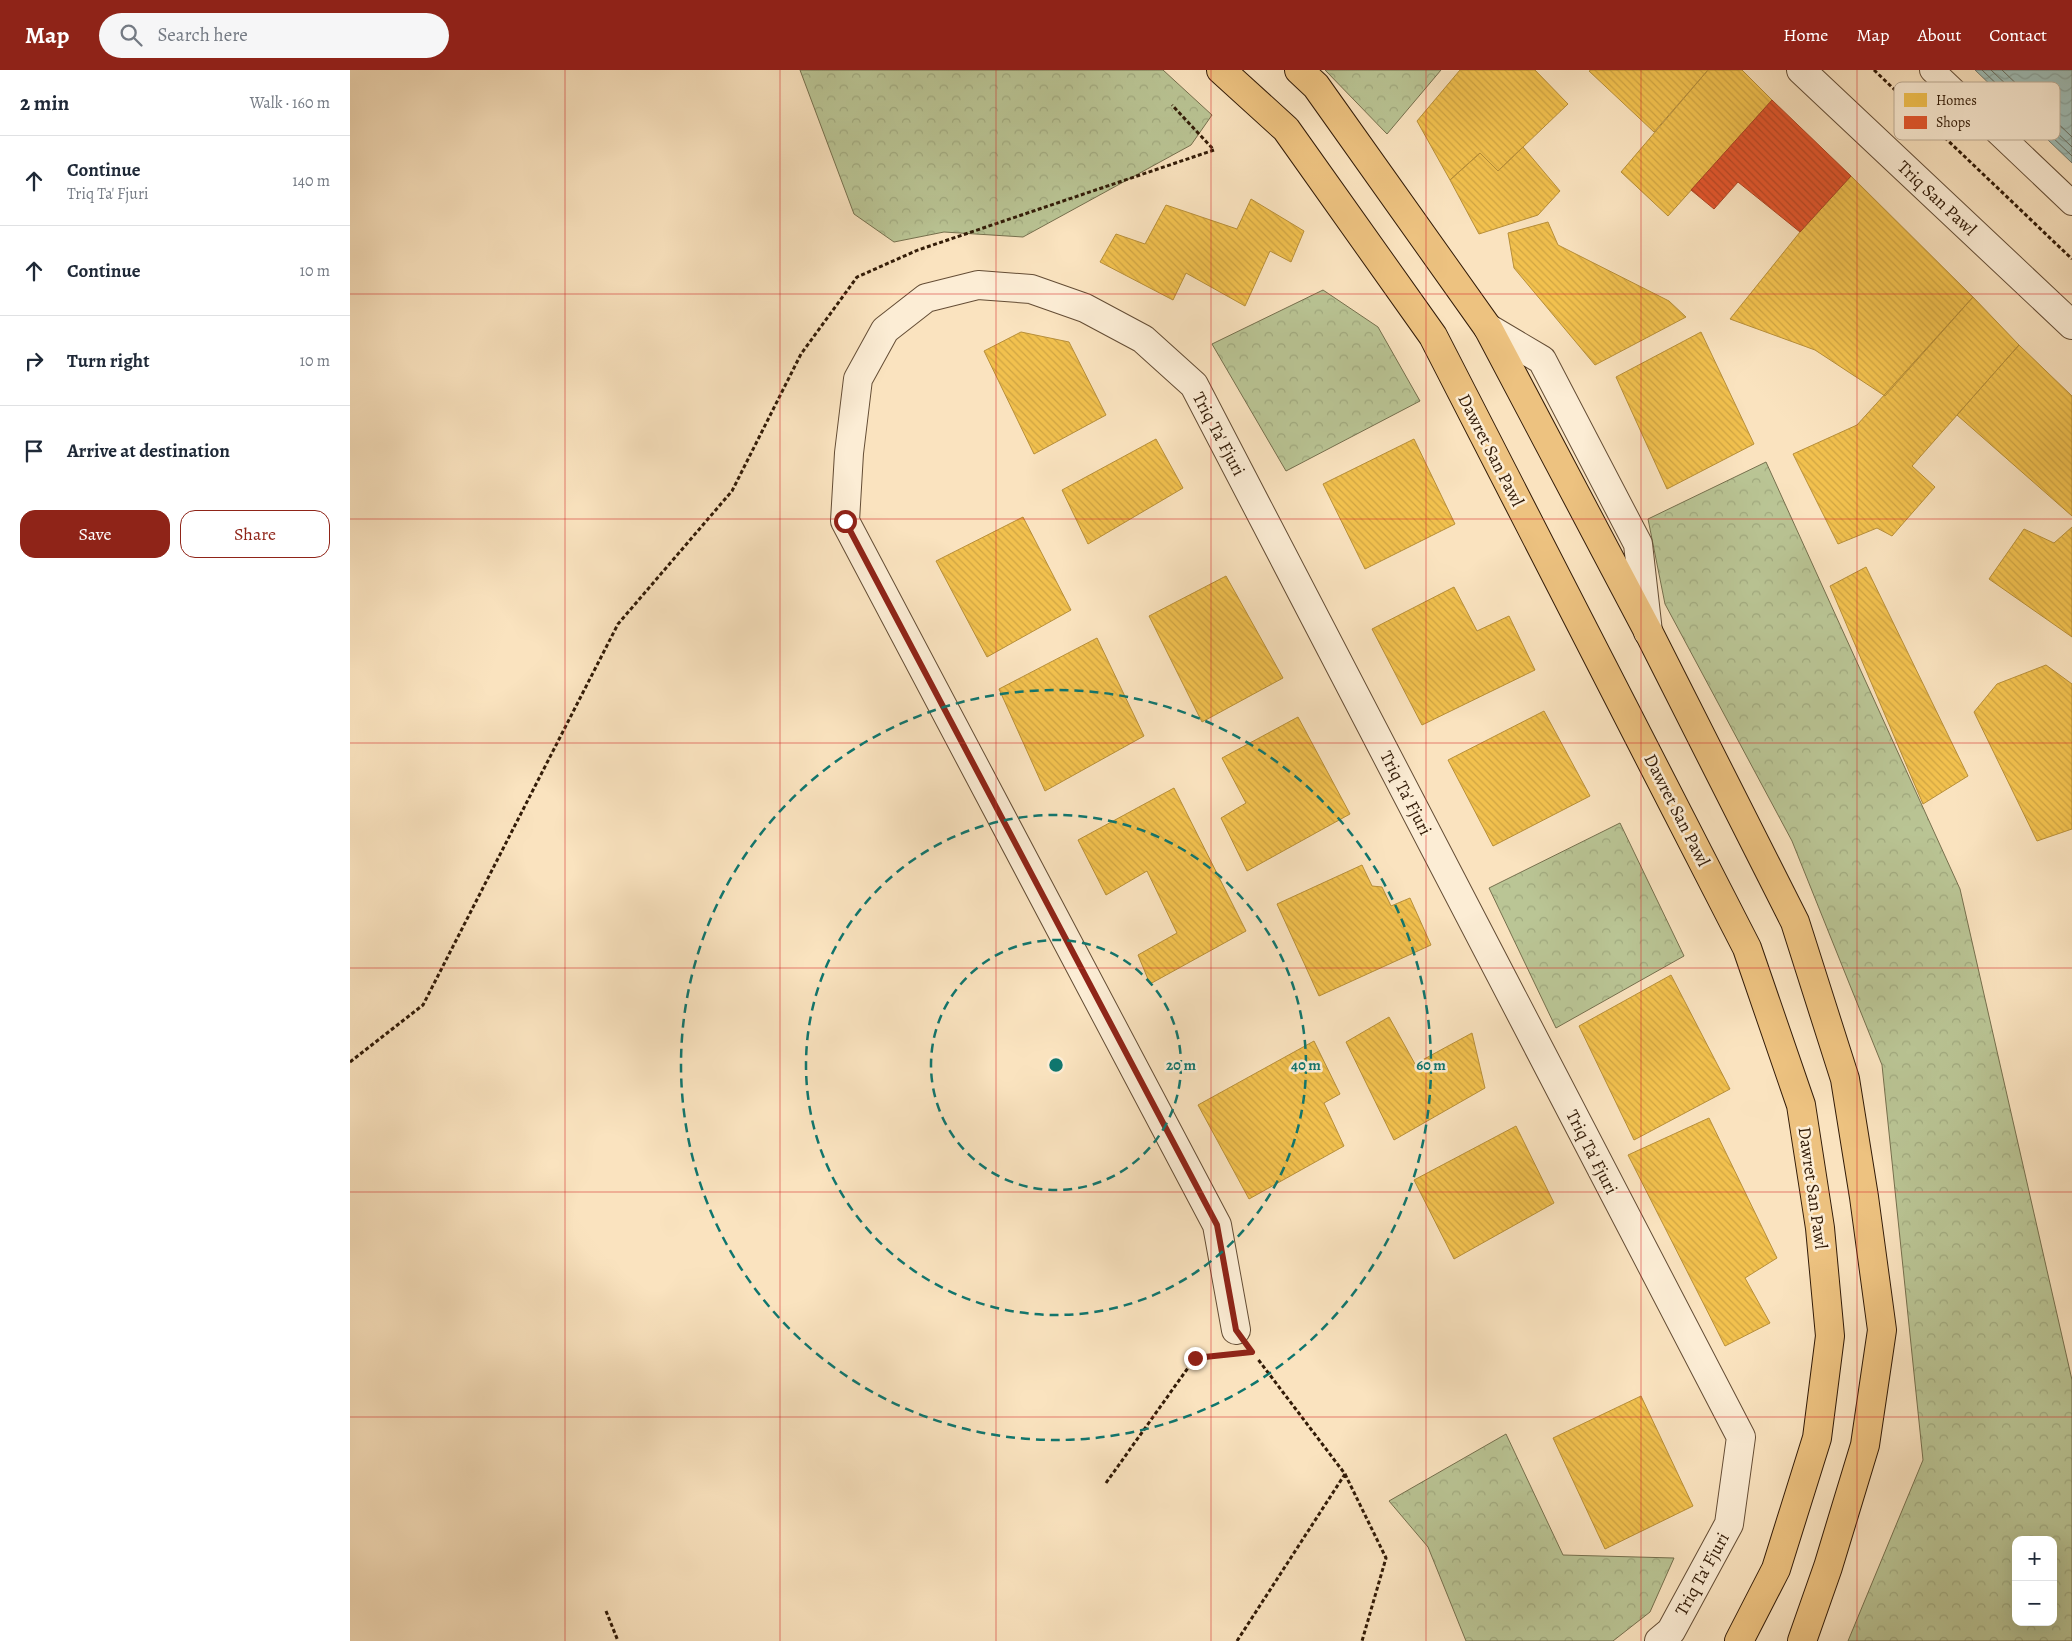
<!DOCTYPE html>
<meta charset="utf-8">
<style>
body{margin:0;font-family:Alegreya,serif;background:#f6f6f7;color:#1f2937}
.controls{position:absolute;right:15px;bottom:15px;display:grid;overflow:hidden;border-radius:10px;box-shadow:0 5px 20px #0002}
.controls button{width:45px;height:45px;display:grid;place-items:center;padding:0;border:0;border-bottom:1px solid #e0e1e3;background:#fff;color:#1f2937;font:25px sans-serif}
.stop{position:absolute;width:15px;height:15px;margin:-11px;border:4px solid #8f2418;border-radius:50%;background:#fff}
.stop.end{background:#8f2418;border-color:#fff;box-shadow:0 1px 5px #0008}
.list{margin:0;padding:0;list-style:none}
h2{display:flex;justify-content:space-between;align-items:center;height:65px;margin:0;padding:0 20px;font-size:21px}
h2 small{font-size:16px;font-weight:400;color:#747a83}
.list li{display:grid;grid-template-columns:32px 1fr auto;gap:15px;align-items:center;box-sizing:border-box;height:90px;padding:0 20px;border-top:1px solid #e0e1e3}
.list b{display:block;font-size:19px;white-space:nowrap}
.list p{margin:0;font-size:16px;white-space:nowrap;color:#747a83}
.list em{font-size:16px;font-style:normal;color:#747a83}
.actions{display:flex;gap:10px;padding:15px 20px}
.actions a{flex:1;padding:11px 0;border:1px solid #8f2418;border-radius:15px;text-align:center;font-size:18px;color:#8f2418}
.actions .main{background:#8f2418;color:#fff}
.icon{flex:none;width:28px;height:28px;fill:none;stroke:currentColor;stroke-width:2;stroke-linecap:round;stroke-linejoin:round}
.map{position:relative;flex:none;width:1722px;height:1571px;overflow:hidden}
header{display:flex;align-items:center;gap:30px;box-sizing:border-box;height:70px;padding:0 25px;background:#8f2418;color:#fff}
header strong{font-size:24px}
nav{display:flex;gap:28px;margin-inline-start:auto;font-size:18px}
.search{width:350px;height:45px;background:#f6f6f7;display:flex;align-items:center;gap:12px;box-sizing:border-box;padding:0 18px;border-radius:28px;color:#747a83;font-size:19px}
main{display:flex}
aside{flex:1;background:#fff}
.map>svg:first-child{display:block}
.forest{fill:url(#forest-crowns);stroke:#76704e;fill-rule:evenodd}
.water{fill:url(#water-waves);stroke:#737c70}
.homes{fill:url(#homes-back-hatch);stroke:#b88f39}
.shops{fill:url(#shops-back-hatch);stroke:#af4522}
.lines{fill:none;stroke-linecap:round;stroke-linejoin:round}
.shore{stroke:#686c5e;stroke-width:1}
.service-casing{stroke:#644d35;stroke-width:26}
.minor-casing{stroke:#644d35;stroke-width:30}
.tertiary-casing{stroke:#644d35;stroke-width:30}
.trunk-casing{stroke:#321b07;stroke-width:30}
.path{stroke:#321b07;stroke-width:3;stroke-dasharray:4 2.5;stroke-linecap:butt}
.service{stroke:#fcedd5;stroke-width:24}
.minor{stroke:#fcedd5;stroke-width:28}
.tertiary{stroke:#fcedd5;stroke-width:28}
.trunk{stroke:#edc280;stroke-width:28}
.route{stroke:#8f2418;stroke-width:6}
.grid{fill:none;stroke:#d62828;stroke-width:1;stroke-opacity:0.55}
.ring{fill:none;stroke:#0f766e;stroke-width:2.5;stroke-dasharray:9 6}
.labels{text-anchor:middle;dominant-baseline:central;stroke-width:5;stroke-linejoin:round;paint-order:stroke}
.street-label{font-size:18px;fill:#321b07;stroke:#fcedd5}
.key{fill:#fcedd5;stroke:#bfae97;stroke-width:1}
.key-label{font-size:14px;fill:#321b07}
.centre{fill:#0f766e;stroke:#fcedd5;stroke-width:2.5}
.ring-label{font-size:15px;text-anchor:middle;font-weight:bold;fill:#0f766e;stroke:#fcedd5;stroke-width:5;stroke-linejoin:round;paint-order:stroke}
</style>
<header>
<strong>Map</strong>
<div class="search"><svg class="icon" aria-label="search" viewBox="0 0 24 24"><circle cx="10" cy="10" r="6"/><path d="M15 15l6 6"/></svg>Search here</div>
<nav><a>Home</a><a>Map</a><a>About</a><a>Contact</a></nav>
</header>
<main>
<aside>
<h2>2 min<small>Walk · 160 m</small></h2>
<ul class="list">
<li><svg class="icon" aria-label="ahead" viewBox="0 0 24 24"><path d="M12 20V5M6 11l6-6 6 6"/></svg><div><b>Continue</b><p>Triq Ta' Fjuri</p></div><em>140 m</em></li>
<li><svg class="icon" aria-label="ahead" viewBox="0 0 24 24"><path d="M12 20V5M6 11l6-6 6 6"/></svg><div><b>Continue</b></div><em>10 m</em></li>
<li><svg class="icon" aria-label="right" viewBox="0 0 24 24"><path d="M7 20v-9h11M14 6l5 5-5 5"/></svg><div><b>Turn right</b></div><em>10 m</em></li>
<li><svg class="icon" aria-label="arrive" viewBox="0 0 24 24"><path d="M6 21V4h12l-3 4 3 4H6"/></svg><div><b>Arrive at destination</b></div></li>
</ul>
<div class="actions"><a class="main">Save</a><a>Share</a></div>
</aside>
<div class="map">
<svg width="1722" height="1571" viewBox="0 0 1722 1571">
<defs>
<pattern id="forest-crowns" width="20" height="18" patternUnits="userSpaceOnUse" patternTransform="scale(1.25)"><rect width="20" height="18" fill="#bac595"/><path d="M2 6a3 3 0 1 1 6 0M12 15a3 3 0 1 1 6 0" fill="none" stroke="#a0a97f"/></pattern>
<pattern id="water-waves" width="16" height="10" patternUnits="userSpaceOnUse" patternTransform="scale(1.25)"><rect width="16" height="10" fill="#9fbdb6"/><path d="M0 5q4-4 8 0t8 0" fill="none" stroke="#89a29b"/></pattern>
<pattern id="homes-back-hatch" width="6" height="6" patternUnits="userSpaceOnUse" patternTransform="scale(1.25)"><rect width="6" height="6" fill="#f2c14e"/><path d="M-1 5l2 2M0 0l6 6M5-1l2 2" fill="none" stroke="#d0a543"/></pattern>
<pattern id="shops-back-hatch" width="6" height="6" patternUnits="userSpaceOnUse" patternTransform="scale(1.25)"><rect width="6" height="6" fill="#e4572e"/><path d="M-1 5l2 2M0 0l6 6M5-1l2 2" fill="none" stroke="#b94725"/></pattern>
</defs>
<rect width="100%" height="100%" fill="#fae3bf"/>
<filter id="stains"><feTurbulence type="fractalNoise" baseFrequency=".004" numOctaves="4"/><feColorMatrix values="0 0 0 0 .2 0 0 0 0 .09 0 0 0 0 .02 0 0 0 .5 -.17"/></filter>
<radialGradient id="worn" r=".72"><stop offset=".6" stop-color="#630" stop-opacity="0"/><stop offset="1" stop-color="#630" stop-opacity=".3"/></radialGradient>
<path class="forest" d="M450,0h363l49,45 -21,30 -168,92 -79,-5 -50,10 -40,-28z
M975,0h116l-54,64z
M973,220l55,37 42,74 -134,70 -74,-127z
M1416,392l194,427 112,491v261h-224l75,-181 -41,-395 -90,-224 -127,-237 -17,-85zM1666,1470h37v82h-37z
M1270,753l64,133 -128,72 -67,-140z
M1156,1364l57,121 111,3 -24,54 -37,29h-147l-38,-94 -39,-46z"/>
<path class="water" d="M1625,0h97v93z"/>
<path class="homes" d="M1110,0h75l33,34 -70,67 -18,-18 -30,27 -33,-59z
M1241,0h117l-54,62 -65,-61z
M1358,0h34l30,30 -104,116 -47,-44z
M1173,77l37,44 -22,24 -59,19 -29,-54 30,-27 18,18z
M1501,106l122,121 -88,99 -70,-46 -85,-31 70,-87z
M901,129l53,32 -13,31 -21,-11 -25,55 -59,-33 -13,27 -73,-38 16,-28 29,10 21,-39 71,24z
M1198,152l10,23 111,56 17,16 -91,48 -81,-97 -6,-35z
M1623,227l46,48 -107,121 23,21 -43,49 -15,-8 -39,16 -45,-90 64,-29z
M671,262l48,10 37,73 -72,39 -50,-103z
M1351,262l53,112 -87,45 -51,-112z
M1669,275l53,51v120l-115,-101z
M806,369l27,49 -95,56 -26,-54z
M1064,369l41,85 -90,45 -42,-85z
M673,447l48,93 -84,47 -51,-96z
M1722,457v110l-83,-58 35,-50 30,14z
M1516,497l102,209 -45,28 -93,-218z
M876,506l57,102 -81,44 -53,-106z
M1104,517l23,44 32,-15 26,54 -113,55 -50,-96z
M747,568l47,98 -99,55 -46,-102z
M1696,595l26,19v145l-35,12 -63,-129 23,-28z
M1194,641l46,85 -97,50 -45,-86z
M948,647l52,97 -103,57 -26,-53 25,-15 -24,-45z
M824,718l72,143 -96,53 -12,-29 39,-22 -30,-62 -41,24 -28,-55z
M1012,795l10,21 10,1 9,19 19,-8 21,47 -112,51 -42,-92z
M1321,905l59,114 -96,51 -55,-114z
M1039,947l26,47 57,-31 13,55 -91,52 -48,-98z
M964,971l26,53 -16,9 20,43 -95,53 -51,-94z
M1359,1048l68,140 -32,20 25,45 -45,23 -97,-191z
M1166,1056l38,77 -100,56 -40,-79z
M1291,1326l52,110 -88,43 -52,-111z"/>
<path class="shops" d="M1422,30l79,76 -51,56 -62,-50 -24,27 -23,-19z"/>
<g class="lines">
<path class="shore" d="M1632,0l90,86
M1641,0l81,77
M1652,0l70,67"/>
<g class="service-casing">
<path id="service" d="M1582,0l140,133"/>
</g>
<g class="minor-casing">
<path id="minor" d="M1138,258l54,32 96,184 10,88
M886,1260l-19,-105 -372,-704 4,-68 9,-74 27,-49 41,-32 52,-13 53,4 54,19 58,31 51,46 547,1052 -12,87 -58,107 -12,10"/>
</g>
<g class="tertiary-casing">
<path id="tertiary" d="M1451,0l271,255"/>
</g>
<g class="trunk-casing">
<path id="trunk" d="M871,0l65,59 147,207 314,612 54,157 19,123 10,108 -13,102 -41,131 -37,72
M949,0l17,16 172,242 161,305 146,289 50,157 19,118 18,133 -17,115 -37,122 -26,74"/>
</g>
<path class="path" d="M1524,0l198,189
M0,992l73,-57 195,-381 114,-133 69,-137 56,-77 61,-27 296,-100 -42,-45
M995,1404l41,84 -24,83
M756,1413l89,-125 17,-2
M256,1541l12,30
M887,1571l108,-167 -88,-116"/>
<use href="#service" class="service"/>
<use href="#minor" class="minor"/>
<use href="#tertiary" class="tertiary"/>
<use href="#trunk" class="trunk"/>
</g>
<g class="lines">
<path class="route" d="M495,451l372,704 19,105 16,22 -57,6"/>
</g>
<path class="grid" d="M215,0v1571M430,0v1571M646,0v1571M861,0v1571M1076,0v1571M1291,0v1571M1507,0v1571M0,224h1722M0,449h1722M0,673h1722M0,898h1722M0,1122h1722M0,1347h1722"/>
<g class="ring">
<circle cx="706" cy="995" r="125"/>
<circle cx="706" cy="995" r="250"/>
<circle cx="706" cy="995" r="375"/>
</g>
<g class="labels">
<g class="street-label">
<text transform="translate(1587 128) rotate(43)">Triq San Pawl</text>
<text transform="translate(869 364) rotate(62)">Triq Ta' Fjuri</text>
<text transform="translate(1141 380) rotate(63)">Dawret San Pawl</text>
<text transform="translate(1056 723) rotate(63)">Triq Ta' Fjuri</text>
<text transform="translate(1327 740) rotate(63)">Dawret San Pawl</text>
<text transform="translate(1242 1082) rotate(63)">Triq Ta' Fjuri</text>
<text transform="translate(1463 1118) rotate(82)">Dawret San Pawl</text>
<text transform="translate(1352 1504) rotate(-61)">Triq Ta' Fjuri</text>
</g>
</g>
<rect x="1544" y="12" width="166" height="58" rx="8" class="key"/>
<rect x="1554" y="23" width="23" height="14" fill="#f2c14e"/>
<rect x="1554" y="46" width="23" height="13" fill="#e4572e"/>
<g class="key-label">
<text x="1586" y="35">Homes</text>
<text x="1586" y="57">Shops</text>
</g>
<circle cx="706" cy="995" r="8" class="centre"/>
<g class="ring-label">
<text x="831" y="1000">20 m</text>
<text x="956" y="1000">40 m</text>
<text x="1081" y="1000">60 m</text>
</g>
<rect width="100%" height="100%" filter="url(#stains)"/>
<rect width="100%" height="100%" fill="url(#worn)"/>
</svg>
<div class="controls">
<button>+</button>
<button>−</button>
</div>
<div class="stop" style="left:495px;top:451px"></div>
<div class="stop end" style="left:845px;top:1288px"></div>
</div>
</main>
